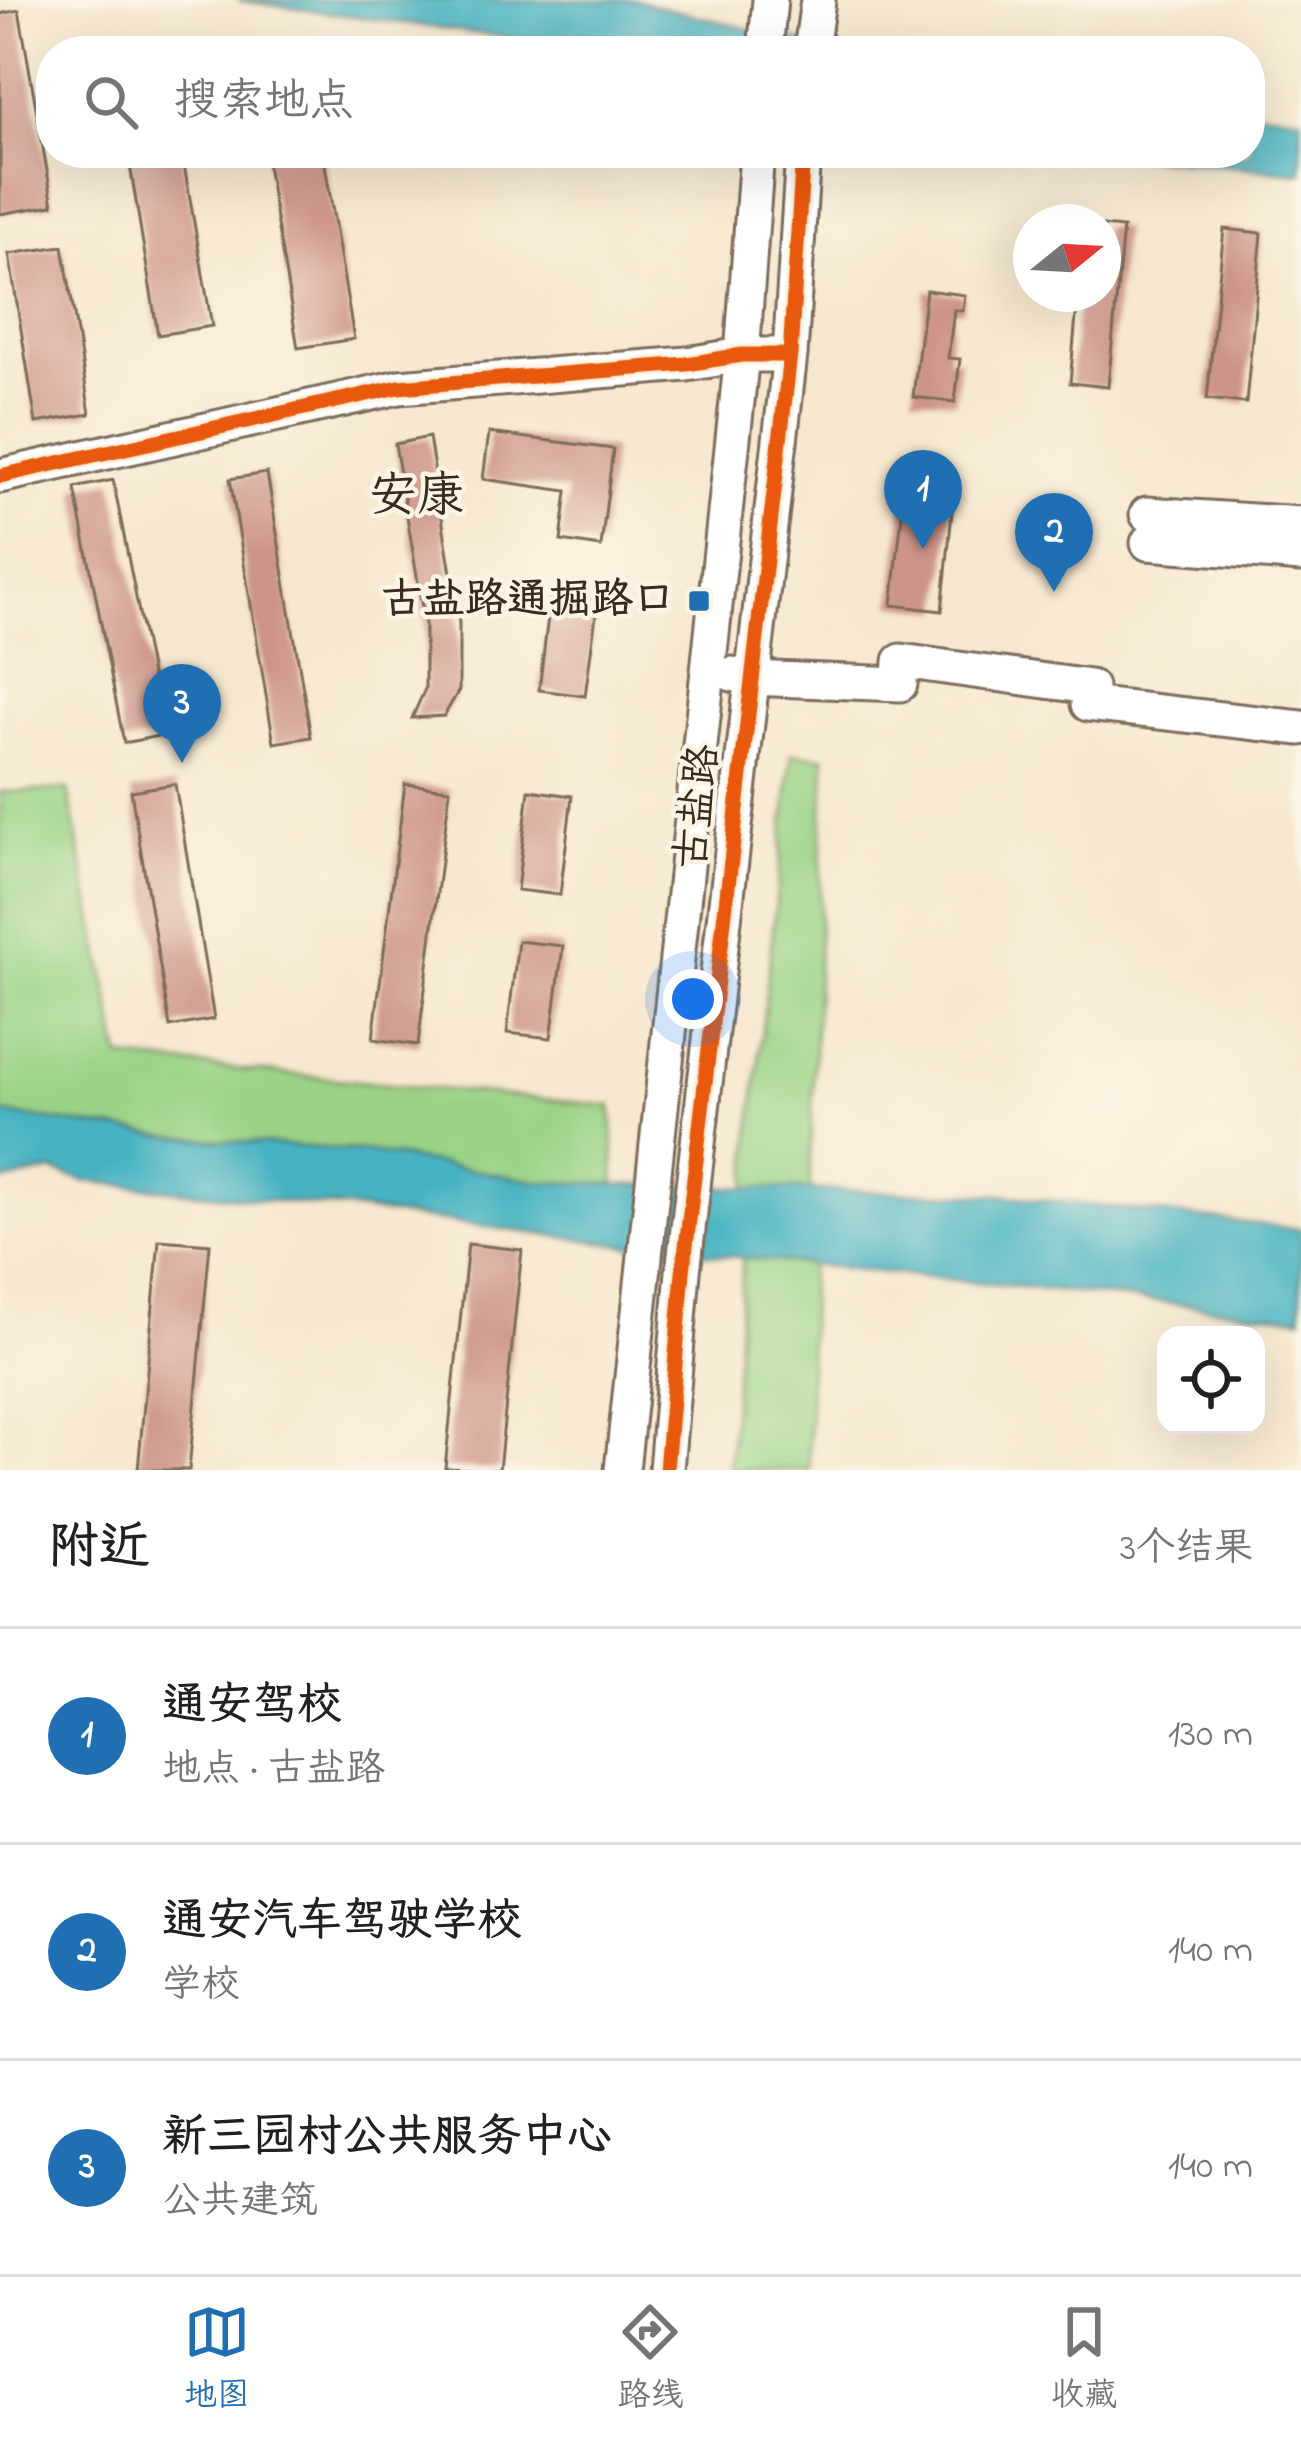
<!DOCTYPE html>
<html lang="zh">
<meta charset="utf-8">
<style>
body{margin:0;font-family:"Indie Flower","LXGW WenKai TC",sans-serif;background:#f6f6f6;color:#202124}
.controls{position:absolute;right:36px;bottom:36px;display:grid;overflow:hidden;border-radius:24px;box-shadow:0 12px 48px #0002}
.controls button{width:108px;height:108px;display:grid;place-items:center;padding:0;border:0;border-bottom:3px solid #e0e0e0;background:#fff;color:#202124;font:60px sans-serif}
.compass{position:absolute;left:1013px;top:204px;width:108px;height:108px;border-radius:50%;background:#fff;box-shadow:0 12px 48px #0002;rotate:72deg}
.you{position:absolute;left:693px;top:999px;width:42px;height:42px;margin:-30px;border:9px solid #fff;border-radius:50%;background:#1a73e8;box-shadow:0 0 0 18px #1a73e833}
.badge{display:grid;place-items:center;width:78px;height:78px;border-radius:50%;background:#1f6fb2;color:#fff;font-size:39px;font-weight:700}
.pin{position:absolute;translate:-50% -99px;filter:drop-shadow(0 3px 6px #0008)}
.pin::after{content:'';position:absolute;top:63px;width:42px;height:36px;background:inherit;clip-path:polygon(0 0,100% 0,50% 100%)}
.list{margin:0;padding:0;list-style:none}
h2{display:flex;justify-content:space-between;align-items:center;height:156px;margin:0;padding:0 48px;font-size:51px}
h2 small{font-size:39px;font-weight:400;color:#757577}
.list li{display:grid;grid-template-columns:78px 1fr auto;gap:36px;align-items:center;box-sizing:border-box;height:216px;padding:0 48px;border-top:3px solid #e0e0e0}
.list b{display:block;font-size:45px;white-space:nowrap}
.list p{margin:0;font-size:39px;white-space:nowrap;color:#757577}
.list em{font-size:39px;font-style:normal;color:#757577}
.icon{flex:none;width:66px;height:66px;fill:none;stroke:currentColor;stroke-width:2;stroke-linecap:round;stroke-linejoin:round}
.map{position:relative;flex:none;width:1301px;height:1470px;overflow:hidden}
.search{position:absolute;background:#fff;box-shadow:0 12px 48px #0002;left:36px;right:36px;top:36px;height:132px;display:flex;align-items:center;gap:30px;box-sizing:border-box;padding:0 42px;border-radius:48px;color:#757577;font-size:45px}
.sheet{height:804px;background:#fff}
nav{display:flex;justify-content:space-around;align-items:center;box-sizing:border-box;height:168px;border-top:3px solid #e0e0e0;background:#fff;font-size:33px;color:#757577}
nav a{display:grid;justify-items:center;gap:6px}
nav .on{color:#1f6fb2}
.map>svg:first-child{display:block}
.green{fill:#9ad386;stroke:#6a7e52;stroke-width:3}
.water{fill:#46b3c2;stroke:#406e70;stroke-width:3}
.building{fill:#cd9589}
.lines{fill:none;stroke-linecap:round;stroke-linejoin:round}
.minor-casing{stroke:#7d6c5c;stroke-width:39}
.minor{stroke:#fff;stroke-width:33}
.cycleway-casing{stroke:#fcf5e5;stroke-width:22}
.cycleway{stroke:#e8590c;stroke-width:15}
.poi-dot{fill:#1f6fb2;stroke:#fcf5e5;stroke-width:4.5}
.labels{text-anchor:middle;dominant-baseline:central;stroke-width:9;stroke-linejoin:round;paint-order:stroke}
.poi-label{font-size:42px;font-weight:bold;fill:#3b2a1e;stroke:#fcf5e5;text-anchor:end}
.street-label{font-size:42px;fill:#3b2a1e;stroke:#fcf5e5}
.quarter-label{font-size:48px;fill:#3b2a1e;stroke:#fcf5e5}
</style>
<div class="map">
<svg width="1301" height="1470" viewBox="0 0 1301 1470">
<rect width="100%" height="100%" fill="#fcf5e5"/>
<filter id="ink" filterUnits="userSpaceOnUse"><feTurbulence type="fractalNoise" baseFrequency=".00833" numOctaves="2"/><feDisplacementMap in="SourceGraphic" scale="24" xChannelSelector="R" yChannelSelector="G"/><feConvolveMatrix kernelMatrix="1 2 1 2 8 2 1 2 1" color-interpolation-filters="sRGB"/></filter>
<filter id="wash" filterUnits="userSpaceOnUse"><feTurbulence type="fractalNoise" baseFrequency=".004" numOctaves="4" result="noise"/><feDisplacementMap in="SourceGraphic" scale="48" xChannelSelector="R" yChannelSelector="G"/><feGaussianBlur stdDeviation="2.7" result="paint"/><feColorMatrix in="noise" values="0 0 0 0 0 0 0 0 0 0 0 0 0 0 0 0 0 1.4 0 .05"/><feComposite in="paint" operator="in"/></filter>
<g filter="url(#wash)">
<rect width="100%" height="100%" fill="#f7e7ce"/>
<path class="green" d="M792,754l33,3 -15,412 -1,301h-80l22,-339z
M68,790l53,268 491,48 3,79 -75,-3 -169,-30 -206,-16 -165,-23v-321z"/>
<path class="water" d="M236,0h398l204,51h-269l-31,-9z
M1250,109l51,8v56l-198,-20h147z
M0,1113l165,23 206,16 169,30 460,13 301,34v88l-685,-73 -265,-35 -266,-28 -32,-10 -53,11z"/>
<g id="blocks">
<path class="building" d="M19,10l34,195 -53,9v-200z
M128,153h54l30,173 -54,9z
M265,153h58l31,186 -56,9z
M1103,226l20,2 -15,159 -38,-4 8,-89h25z
M1224,229l38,4 -16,170 -39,-4z
M63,246l27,168 -54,9 -27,-169z
M926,290l39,5 -2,16 -9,-1 -6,48 12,1 -5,43 -42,-5z
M489,433l124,16 -12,98 -40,-6 6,-50 -84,-12z
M429,437l30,186v67l-15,26 -32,2 13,-29v-65l-30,-180z
M267,473l44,264 -37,6 -44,-264z
M113,480l50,255 -39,8 -49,-255z
M905,488l49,5 -12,118 -50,-6z
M550,601l47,6 -12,89 -46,-6z
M175,784l39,235 -44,8 -39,-236z
M405,784l45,5 -32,256 -45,-6z
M529,790l43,6 -12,99 -43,-5z
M518,941l45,5 -12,92 -44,-5z
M159,1240l51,4 -21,226h-51z
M468,1244l54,6 -23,220 -54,-2z"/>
</g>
</g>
<g filter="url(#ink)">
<use href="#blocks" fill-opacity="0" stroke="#7d6c5c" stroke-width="3"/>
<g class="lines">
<g class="minor-casing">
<path id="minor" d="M765,51l5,-51
M811,51l7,-51
M0,476l399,-89 288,-23 55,-9h48
M1147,514l154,10
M1148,543l153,12
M732,674l17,4 151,6 1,-23 189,26 -2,17 213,24
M622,1470l120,-1115 15,-202
M666,1470l17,-198 107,-917 13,-202"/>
</g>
<use href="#minor" class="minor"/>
<g class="cycleway-casing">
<path id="cycleway" d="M0,476l399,-89 288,-23 55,-9h48
M666,1470l17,-198 107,-917 13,-202"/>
</g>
<use href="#cycleway" class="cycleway"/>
</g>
</g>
<rect class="poi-dot" x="687" y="589" width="24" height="24" rx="6"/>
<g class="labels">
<g class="poi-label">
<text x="675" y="601">古盐路通掘路口</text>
</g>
<g class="street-label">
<text transform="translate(699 807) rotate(-84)">古盐路</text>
</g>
<g class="quarter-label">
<text x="417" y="498">安康</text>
</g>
</g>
</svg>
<div class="controls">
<button><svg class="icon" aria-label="locate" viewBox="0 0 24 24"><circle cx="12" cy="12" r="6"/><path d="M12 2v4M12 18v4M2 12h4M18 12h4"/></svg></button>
</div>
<svg class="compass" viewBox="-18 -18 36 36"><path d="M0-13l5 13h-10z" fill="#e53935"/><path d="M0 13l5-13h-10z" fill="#757577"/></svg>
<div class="you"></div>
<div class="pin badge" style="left:923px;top:549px">1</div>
<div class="pin badge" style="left:1054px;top:592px">2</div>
<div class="pin badge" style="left:182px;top:763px">3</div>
<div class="search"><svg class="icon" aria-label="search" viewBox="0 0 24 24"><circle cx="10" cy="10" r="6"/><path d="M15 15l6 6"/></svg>搜索地点</div>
</div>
<section class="sheet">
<h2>附近<small>3个结果</small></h2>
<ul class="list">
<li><span class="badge">1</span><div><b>通安驾校</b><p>地点 · 古盐路</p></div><em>130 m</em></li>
<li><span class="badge">2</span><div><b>通安汽车驾驶学校</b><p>学校</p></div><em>140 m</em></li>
<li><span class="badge">3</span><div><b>新三园村公共服务中心</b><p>公共建筑</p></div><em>140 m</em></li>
</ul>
</section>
<nav>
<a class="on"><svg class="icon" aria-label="map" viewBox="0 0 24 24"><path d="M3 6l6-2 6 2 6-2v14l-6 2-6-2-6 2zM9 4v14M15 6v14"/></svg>地图</a>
<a><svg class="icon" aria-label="directions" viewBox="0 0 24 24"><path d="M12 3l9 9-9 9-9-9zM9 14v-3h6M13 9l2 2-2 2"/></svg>路线</a>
<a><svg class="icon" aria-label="saved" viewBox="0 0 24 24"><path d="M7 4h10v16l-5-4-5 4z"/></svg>收藏</a>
</nav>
